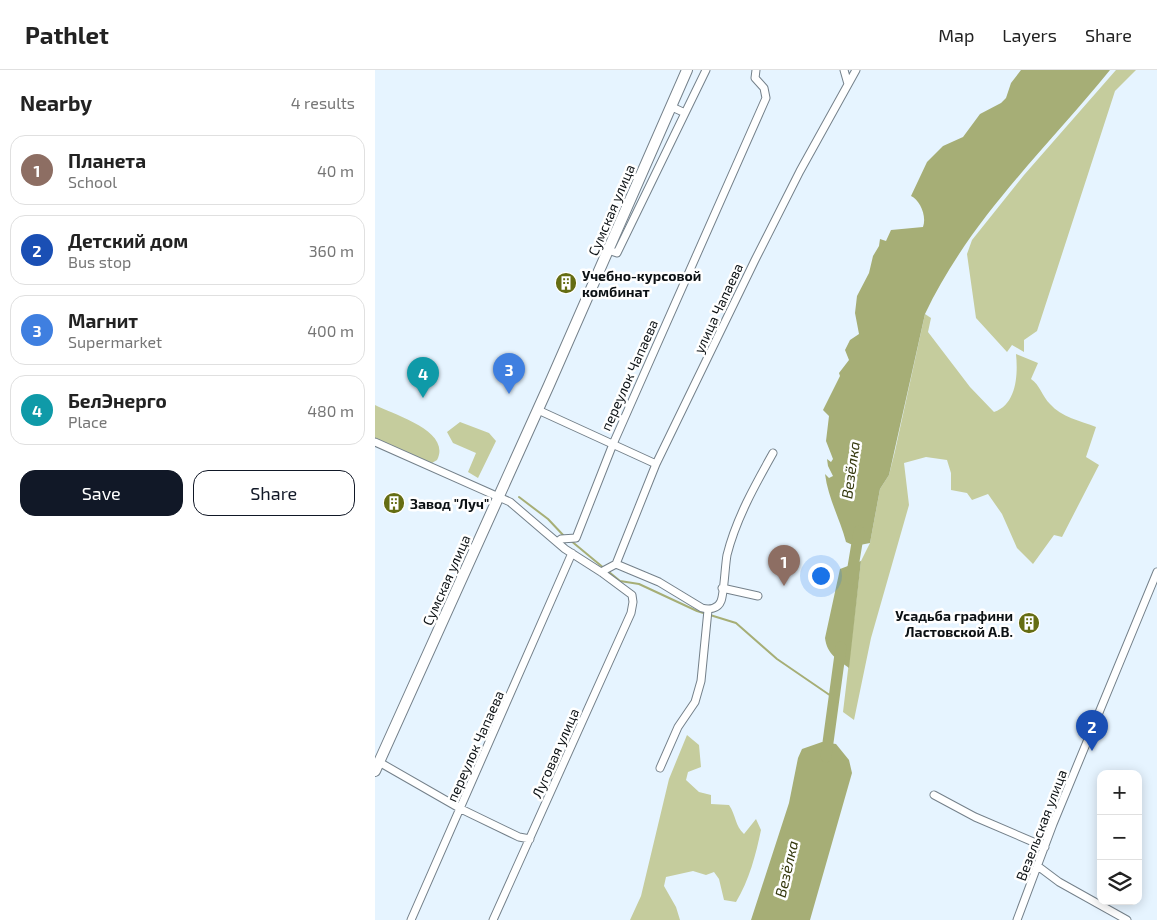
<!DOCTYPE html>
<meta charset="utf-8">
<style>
body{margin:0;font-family:"Exo 2",sans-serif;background:#f2f2f2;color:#222}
.controls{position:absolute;right:15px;bottom:15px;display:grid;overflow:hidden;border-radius:10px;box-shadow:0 2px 12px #0003}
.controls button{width:45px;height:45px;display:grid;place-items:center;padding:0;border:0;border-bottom:1px solid #e0e0e0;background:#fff;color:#222;font:25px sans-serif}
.you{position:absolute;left:445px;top:505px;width:18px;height:18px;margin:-12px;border:4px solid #fff;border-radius:50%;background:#1a73e8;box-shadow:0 0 0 8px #1a73e833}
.badge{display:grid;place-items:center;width:32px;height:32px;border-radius:50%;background:#111827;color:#fff;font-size:16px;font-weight:700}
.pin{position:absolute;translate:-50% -41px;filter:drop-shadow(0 1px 2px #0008)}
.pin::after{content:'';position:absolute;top:26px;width:18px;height:15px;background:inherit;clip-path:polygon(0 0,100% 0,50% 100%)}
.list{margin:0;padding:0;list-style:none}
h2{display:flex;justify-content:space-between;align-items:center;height:65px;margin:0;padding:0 20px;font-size:21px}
h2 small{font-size:16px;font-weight:400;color:#767676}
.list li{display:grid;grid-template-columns:32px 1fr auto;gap:15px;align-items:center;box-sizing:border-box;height:70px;margin:0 10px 10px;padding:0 10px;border:1px solid #e0e0e0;border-radius:15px}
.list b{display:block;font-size:19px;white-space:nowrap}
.list p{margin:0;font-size:16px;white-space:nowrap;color:#767676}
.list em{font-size:16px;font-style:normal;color:#767676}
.actions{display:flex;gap:10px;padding:15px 20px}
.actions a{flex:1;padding:11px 0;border:1px solid #111827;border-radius:15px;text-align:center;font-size:18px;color:#111827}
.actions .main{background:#111827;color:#fff}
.icon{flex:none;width:28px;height:28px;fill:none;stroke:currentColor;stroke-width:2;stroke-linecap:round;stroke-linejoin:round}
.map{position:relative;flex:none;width:782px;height:850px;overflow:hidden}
header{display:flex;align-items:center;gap:30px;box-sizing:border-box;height:70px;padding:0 25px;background:#fff;border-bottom:1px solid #e0e0e0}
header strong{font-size:24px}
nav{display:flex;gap:28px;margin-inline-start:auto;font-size:18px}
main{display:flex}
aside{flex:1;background:#fff}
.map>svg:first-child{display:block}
.green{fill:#c5cc9d}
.water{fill:#a6ae76}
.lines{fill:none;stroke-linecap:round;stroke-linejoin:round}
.stream{stroke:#a6ae76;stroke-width:2}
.river{stroke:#a6ae76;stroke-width:11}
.street-casing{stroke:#74808a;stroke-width:9}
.primary-casing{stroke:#74808a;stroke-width:12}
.street{stroke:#fff;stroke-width:7}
.primary{stroke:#fff;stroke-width:10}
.labels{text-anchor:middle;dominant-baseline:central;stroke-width:5;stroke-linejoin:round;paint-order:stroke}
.street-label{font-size:14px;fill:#0c1114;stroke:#fff}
.poi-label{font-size:14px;font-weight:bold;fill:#0c1114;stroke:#fff;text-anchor:start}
.water-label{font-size:15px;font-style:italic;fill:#34380d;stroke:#fff}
</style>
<header>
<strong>Pathlet</strong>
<nav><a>Map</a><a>Layers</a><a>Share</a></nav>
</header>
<main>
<aside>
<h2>Nearby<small>4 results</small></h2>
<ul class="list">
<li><span class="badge" style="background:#8d6e63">1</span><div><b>Планета</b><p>School</p></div><em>40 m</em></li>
<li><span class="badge" style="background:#1a4fb4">2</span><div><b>Детский дом</b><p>Bus stop</p></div><em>360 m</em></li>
<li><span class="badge" style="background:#3f7fe0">3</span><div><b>Магнит</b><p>Supermarket</p></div><em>400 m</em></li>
<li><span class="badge" style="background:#0f9aa8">4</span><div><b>БелЭнерго</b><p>Place</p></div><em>480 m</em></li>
</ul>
<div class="actions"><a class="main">Save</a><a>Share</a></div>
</aside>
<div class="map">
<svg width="782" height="850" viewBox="0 0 782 850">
<rect width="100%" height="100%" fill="#e6f4ff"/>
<path class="green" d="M741,0h20l-21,21 -78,240 -13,9v12l-12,-7 -5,7 -31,-34 -9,-64 5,-14 52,-65z
M550,244l6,4 -3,14 42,55 24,25c23,-8 24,-38 22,-58l22,9 -7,16c9,6 11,17 19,25 11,13 31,17 46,23l-10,30 13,8 -37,72 -8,-2 -21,29 -16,-16 -15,-34 -14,-20 -16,6 -5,-7 -16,-3v-17l-4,-13 -21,-3 -22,6 5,42 -38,133 -17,82 -11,-8 18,-151 9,-18 10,-54 9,-14 6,-24z
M0,335c19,10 77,26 62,55l-5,3 -5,-2 -52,-23z
M85,352l29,11 7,8 -18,37 -10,-6 8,-19 -23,-10 -6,-11z
M312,665l12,10 2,22 -13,5 -2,8 13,12 12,3v9l18,1c7,10 6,21 15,29l12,-15 5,11c-5,24 -12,51 -25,72l-12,-2 -5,-21 -5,-7 -8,3 -13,-4 -27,6 -2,9 12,21 4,13h-50l11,-24 28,-117z"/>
<path class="water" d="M646,0h89c-65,80 -140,149 -185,244l-36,161 -9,14 -10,54 -15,3 -9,-4c-6,-23 -18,-44 -21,-68l4,4 4,-2 -5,-10 -1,-7 4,3 2,-3 -7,-18 3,-25 -6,-6 17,-34 -1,-3 10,-13 -4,-10 5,-10 9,-6 -4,-21 2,-17 12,-23 4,-17 6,-10 1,-7 6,2 5,-11 32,-3c4,-11 -3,-27 -12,-31l16,-34 16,-16 20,-9 17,-23 21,-11 5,-5 5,-15z
M486,491l-12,107c-12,-9 -22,-14 -24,-30l15,-69z
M447,672l14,2 13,16 3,13 -42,147h-59l38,-117 9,-45 4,-9z"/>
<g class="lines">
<path class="stream" d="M144,427l29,22 16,17
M195,470l35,29
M234,502l11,9 19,3 58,27 39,12 41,36 57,39"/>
<path class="river" d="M476,509l8,-48
M451,687l15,-110"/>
<g class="street-casing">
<path id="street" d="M469,0l4,14
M297,37l13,6
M233,180l9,3 89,-183
M163,340l118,54
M0,372l135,60 55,47 36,23 31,23 1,7 -2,11 -138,307
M182,472l4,-3 15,-1 37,-94 153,-346 -2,-10 -9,-10 1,-8
M241,494l40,-100 99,-204 45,-89 56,-101
M241,494l43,18 43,26c7,2 16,1 19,-7 3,-7 4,-35 6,-46 9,-36 28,-70 46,-102
M226,502l15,-8
M347,518l36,8
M4,692l82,47 58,28 11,2
M285,698l18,-41 17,-25 6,-21 7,-71
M559,725l41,22 70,30
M664,797l20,15 68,38
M36,850l161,-367
M642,850l36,-96 104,-252"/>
</g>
<g class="primary-casing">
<path id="primary" d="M0,701l174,-386 138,-315"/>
</g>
<use href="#street" class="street"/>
<use href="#primary" class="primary"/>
</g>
<defs>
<g id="building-disc" transform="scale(1.125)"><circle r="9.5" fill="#656d13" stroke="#fff"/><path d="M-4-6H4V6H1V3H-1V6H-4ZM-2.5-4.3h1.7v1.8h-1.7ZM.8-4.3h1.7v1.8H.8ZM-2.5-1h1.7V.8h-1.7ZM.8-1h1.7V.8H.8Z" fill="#fff"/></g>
</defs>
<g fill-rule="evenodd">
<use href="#building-disc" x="191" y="213"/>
<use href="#building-disc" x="19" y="433"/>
<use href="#building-disc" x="654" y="553"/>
</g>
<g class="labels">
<g class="street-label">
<text transform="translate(236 140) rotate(-67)">Сумская улица</text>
<text transform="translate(343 238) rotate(-65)">улица Чапаева</text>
<text transform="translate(254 305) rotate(-66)">переулок Чапаева</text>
<text transform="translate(71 510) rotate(-66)">Сумская улица</text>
<text transform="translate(100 676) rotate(-66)">переулок Чапаева</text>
<text transform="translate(180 683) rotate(-66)">Луговая улица</text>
<text transform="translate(666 755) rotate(-69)">Везельская улица</text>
</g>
<g class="poi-label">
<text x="207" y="205">Учебно-курсовой<tspan x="207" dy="16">комбинат</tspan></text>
<text x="35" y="433">Завод "Луч"</text>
<text x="638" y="545" text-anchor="end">Усадьба графини<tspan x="638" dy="16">Ластовской А.В.</tspan></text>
</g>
<g class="water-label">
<text transform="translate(475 400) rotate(-82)">Везёлка</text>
<text transform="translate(411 799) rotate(-77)">Везёлка</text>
</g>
</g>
</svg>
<div class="controls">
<button>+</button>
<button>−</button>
<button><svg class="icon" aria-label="layers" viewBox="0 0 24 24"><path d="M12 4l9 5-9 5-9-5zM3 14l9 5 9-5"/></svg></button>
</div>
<div class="you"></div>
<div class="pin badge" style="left:409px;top:516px;background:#8d6e63">1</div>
<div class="pin badge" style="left:717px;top:681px;background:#1a4fb4">2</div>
<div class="pin badge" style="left:134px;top:324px;background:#3f7fe0">3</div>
<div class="pin badge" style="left:48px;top:328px;background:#0f9aa8">4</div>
</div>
</main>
